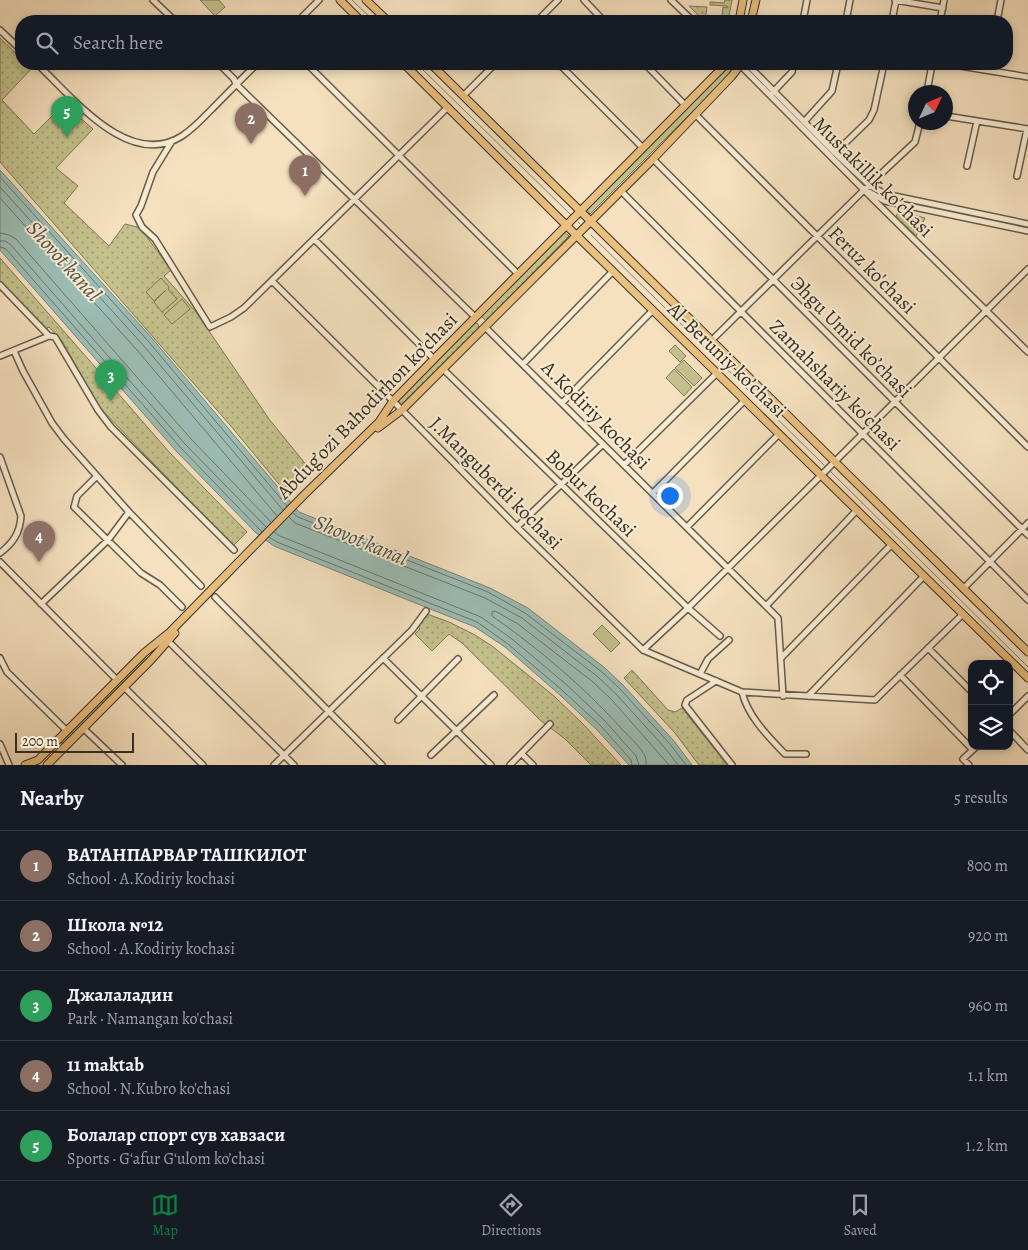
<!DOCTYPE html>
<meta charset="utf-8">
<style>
body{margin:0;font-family:Alegreya,serif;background:#20242c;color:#f1f3f6}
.controls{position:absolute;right:15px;bottom:15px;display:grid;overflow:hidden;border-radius:10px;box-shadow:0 2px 8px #0003}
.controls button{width:45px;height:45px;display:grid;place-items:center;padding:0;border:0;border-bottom:1px solid #363941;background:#171b24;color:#f1f3f6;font:25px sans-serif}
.compass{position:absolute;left:908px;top:85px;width:45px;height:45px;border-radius:50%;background:#171b24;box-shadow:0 2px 8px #0003;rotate:46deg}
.scale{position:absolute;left:15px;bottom:12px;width:119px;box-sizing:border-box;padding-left:5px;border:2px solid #382e21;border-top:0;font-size:14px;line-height:18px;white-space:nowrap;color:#382e21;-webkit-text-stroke:4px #f8ecd5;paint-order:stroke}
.you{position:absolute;left:669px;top:495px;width:18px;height:18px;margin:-12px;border:4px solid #fff;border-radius:50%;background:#1a73e8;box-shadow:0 0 0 8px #1a73e833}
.badge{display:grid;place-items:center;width:32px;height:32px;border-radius:50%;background:#0b8043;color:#fff;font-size:16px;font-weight:700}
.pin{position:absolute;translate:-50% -41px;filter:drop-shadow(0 1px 2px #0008)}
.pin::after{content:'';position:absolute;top:26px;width:18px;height:15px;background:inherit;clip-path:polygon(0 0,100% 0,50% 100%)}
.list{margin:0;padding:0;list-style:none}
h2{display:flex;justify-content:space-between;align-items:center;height:65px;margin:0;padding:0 20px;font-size:21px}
h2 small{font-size:16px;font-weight:400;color:#9ea1a6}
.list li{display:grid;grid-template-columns:32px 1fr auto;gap:15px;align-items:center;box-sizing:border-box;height:70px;padding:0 20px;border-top:1px solid #363941}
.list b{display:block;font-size:19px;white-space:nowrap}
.list p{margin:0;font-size:16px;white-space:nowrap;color:#9ea1a6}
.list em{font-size:16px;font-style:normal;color:#9ea1a6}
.icon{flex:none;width:28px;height:28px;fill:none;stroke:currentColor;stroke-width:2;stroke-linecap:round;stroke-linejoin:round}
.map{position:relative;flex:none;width:1028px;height:765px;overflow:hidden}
.search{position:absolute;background:#171b24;box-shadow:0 2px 8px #0003;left:15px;right:15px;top:15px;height:55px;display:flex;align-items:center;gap:12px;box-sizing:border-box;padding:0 18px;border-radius:20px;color:#9ea1a6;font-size:19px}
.sheet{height:415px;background:#171b24}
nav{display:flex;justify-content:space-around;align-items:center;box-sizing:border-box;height:70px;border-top:1px solid #363941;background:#171b24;font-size:14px;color:#9ea1a6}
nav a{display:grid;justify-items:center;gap:2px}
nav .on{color:#0b8043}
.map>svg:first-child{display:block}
.grass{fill:url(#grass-dots);stroke:#7e7856}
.pitch{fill:#c4c18c;stroke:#7e7856}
.water{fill:#9cbdb5;stroke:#74847a}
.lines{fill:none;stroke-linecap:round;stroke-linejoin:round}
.shore{stroke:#6a766b;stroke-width:1}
.stream{stroke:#74847a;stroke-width:1}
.minor-casing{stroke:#675b48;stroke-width:8}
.major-casing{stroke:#382e21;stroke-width:9}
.minor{stroke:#f8ecd5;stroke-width:5}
.major{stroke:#eac080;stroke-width:7}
.labels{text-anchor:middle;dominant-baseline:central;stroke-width:4;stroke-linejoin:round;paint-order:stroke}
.street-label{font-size:20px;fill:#382e21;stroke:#f8ecd5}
.water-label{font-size:21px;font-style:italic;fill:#515246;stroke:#f8ecd5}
</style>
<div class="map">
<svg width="1028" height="765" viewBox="0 0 1028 765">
<defs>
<pattern id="grass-dots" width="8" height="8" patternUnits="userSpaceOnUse" patternTransform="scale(1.25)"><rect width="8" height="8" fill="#c4c18c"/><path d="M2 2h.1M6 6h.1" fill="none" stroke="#a09d72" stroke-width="1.8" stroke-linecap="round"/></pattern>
</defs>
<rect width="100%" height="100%" fill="#f5e1bf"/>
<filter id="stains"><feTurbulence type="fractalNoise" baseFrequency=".004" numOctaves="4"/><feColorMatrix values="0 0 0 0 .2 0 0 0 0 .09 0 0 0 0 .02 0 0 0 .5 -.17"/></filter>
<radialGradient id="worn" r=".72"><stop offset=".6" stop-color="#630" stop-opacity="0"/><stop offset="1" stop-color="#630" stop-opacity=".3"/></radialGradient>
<path class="grass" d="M725,0h7l-4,21h-3v-3l-3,-3 1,-8 4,1v-2l-17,-1v-3l14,1z
M689,6l18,1 -2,14h-1z
M0,38l21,20v6h7l4,4 -30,32 32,34 30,-30 29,25 -37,39 22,18 -14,17 45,43 16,-22 12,3 2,-1 32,44 -7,6 32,36 73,107 39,48 -25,22 -53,-64 -230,-263z
M729,65l6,3v1l-145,145 -3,-4z
M898,211l27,7 -9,18 -20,-19z
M564,232l5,4 -83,85 -5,-5z
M0,258l170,195 77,79 -14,14 -133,-138 -38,-67 -13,-14 -4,3 -45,-44z
M474,322l4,2 1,4 -76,77 -4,-1 -1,-5z
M427,614l22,8 26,13 17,11 62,50 30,29 37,40h-30l-26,-26 -25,-19 -78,-77 -13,-9 -17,17 -17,-17 5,-5 -2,-3z
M145,657l3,3 -85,83h-2v-2z
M632,670l36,40 7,2 7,-4 45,57h-28l-24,-32 -51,-55z"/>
<path class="pitch" d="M200,0h19l6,7 -10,9z
M161,278l8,9 -1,2 9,10 -15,13 -8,-10 12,-12 -12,11 -8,-9z
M182,299l8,10 -18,15 -8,-9z
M675,345l11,11 -6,6 -11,-11z
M684,360l18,18 -8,8 -19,-18z
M674,369l18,18 -8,9 -18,-18z
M602,625l18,18 -9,9 -18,-18z"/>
<path class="water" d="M0,170l151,167 148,175 191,76 38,20 77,60 19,18 50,55 18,24h-63l-32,-35 -37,-35 -55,-48 -30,-20 -201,-81 -18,-13 -79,-81 -177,-202z"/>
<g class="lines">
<path class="shore" d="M0,177l148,164 139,165
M0,187l143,158 140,165
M0,198l137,152 140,166
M0,233l9,2 7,4 175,200 80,83
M0,241h5l5,3 175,200 81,83
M0,247l6,2 175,199 81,84
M293,513l5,4 190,75 37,21 77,59 18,17 50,55 16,21
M289,517l6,6 190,75 37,20 76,59 18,17 49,54 13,17
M274,532l6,4 201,81 31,22 56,47 37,35 31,35 3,9
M269,537l8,5 200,80 31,22 55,47 38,35 30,34 1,5
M646,765c0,-4 0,-8 -2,-11 -6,-10 -16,-18 -23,-26 -38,-42 -83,-80 -129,-112v-4l3,-1 23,13 75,58 18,17 58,66"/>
<path class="stream" d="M352,0l22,21
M417,64l154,151
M578,222l2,2
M591,235l233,230
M830,471l198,196"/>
<g class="minor-casing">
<path id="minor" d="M153,0l22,21
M584,0l20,21
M671,0l22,21
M895,0l48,8
M298,21l21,-21
M537,21l21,-21
M803,21l4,-21
M846,21l4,-21
M892,21l4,-21
M940,21l4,-21
M997,21l4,-21
M0,30l21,20
M37,64c35,32 91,106 145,72 11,-7 20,-17 29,-26 15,-15 30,-31 46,-46
M219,64l15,15 2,5 239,233
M307,64l211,210
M559,64l84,84
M645,64l40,41
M739,64l136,137 153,151
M747,64l88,89 34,32 16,9 143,30
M948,64l80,13
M773,92l19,-20 2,-8
M927,92l5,-28
M464,95l31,-31
M695,114l333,333
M946,116l82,13
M804,122l28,-31 6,-27
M172,141l-19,31 -12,34 -5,9 6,12 13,12 55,88 21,-10 13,-9 204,-201
M835,153l34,-33 5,-10 10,-46
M653,159l375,376
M967,166l10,-45
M1017,176l10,-47
M621,191l407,409
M869,192l16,9 143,30
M314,239l120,120
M272,281l130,129 115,117 126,123 99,42 133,8 88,-86
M0,285l49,51
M485,327l293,291 5,78
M711,341l158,-156 46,-43 5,-20
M14,351l9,20 29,52 12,16 65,73 72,74
M0,356l49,-20 6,1 43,73 13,17 123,123
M523,364l90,-93
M443,369l245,239 32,28
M562,403l91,-93
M0,457l21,59c-1,17 -8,27 -21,37
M624,465l93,-92
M97,476l-20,20 -3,11 67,66 19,12 22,22
M653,493l92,-93
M517,527l86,-83
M687,527l92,-93
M0,562l117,118
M963,589l65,-66
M215,597l167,168
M41,604l67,-64 21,-28
M766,606l91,-96
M166,639l128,126
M928,648l44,44
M643,650l45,-42 340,-339
M0,658l7,14 60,59
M383,658l108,107
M781,658l111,-114
M700,674l8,-15 21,-19
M900,675l73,75
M716,681l-29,19 -2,5 47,60
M124,687l79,78
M742,692c6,25 26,44 43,62h21
M808,696l116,-120
M1009,715l19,-19
M398,720l60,-61
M83,728l39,37
M1009,730l19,20
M0,744l9,21
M522,754l11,11
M431,755l63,-60
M274,765l138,-135 14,-19
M510,765l40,-41
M969,765l-6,-6 14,-13"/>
</g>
<g class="major-casing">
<path id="major" d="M340,0l21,21
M366,0l22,21
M739,21l4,-21
M751,21l5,-21
M404,64l173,172 451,442
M431,64l597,588
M378,428l24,-18 251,-251 79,-83 9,-12
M25,765l13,-5 106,-107 26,-21 135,-138 74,-72 14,-21 41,-42 292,-295
M47,765l104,-105 24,-27"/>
</g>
<use href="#minor" class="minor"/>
<use href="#major" class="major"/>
</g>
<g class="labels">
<g class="street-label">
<text transform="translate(873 177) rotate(45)">Mustakillik ko'chasi</text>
<text transform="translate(872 270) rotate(45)">Feruz ko'chasi</text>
<text transform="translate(851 337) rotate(45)">Эhgu Umid ko’chasi</text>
<text transform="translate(727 360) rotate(44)">Al-Beruniy ko’chasi</text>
<text transform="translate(835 385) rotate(45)">Zamahshariy ko'chasi</text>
<text transform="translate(367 406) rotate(-46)">Abdug’ozi Bahodirhon ko’chasi</text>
<text transform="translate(596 415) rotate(45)">A.Kodiriy kochasi</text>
<text transform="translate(496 483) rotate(45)">J.Manguberdi kochasi</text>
<text transform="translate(591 493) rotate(44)">Bobur kochasi</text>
</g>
<g class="water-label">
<text transform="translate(64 261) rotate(48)">Shovot kanal</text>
<text transform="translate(361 540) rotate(23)">Shovot kanal</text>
</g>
</g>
<rect width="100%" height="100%" filter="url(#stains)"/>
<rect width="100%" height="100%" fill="url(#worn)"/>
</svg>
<div class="controls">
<button><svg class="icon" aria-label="locate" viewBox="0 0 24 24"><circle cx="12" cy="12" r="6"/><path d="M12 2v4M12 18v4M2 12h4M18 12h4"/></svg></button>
<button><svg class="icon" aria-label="layers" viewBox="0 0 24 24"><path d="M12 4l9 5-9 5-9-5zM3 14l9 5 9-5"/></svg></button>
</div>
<svg class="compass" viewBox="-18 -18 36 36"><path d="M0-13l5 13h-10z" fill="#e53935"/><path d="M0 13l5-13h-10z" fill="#9ea1a6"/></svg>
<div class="scale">200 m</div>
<div class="you"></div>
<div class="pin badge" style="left:305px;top:196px;background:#8d6e63">1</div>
<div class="pin badge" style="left:251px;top:144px;background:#8d6e63">2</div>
<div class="pin badge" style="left:111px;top:401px;background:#2e9e5b">3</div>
<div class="pin badge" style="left:39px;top:562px;background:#8d6e63">4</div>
<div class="pin badge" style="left:67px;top:137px;background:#2e9e5b">5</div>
<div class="search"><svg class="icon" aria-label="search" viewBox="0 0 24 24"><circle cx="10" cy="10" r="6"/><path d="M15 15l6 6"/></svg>Search here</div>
</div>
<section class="sheet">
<h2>Nearby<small>5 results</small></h2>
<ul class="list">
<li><span class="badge" style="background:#8d6e63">1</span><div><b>ВАТАНПАРВАР ТАШКИЛОТ</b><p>School · A.Kodiriy kochasi</p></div><em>800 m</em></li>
<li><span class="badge" style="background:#8d6e63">2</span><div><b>Школа №12</b><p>School · A.Kodiriy kochasi</p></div><em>920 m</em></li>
<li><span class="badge" style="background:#2e9e5b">3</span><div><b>Джалаладин</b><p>Park · Namangan ko'chasi</p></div><em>960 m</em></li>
<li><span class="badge" style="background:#8d6e63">4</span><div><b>11 maktab</b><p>School · N.Kubro ko'chasi</p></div><em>1.1 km</em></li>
<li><span class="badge" style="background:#2e9e5b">5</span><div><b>Болалар спорт сув хавзаси</b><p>Sports · Gʻafur Gʻulom ko’chasi</p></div><em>1.2 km</em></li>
</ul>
</section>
<nav>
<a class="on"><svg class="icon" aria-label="map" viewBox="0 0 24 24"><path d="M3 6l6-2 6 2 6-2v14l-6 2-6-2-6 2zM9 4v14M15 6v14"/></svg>Map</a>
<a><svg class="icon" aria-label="directions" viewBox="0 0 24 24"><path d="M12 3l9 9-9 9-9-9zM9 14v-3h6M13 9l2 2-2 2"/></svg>Directions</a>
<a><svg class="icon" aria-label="saved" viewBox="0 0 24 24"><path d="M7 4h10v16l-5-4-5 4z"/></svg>Saved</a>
</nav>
